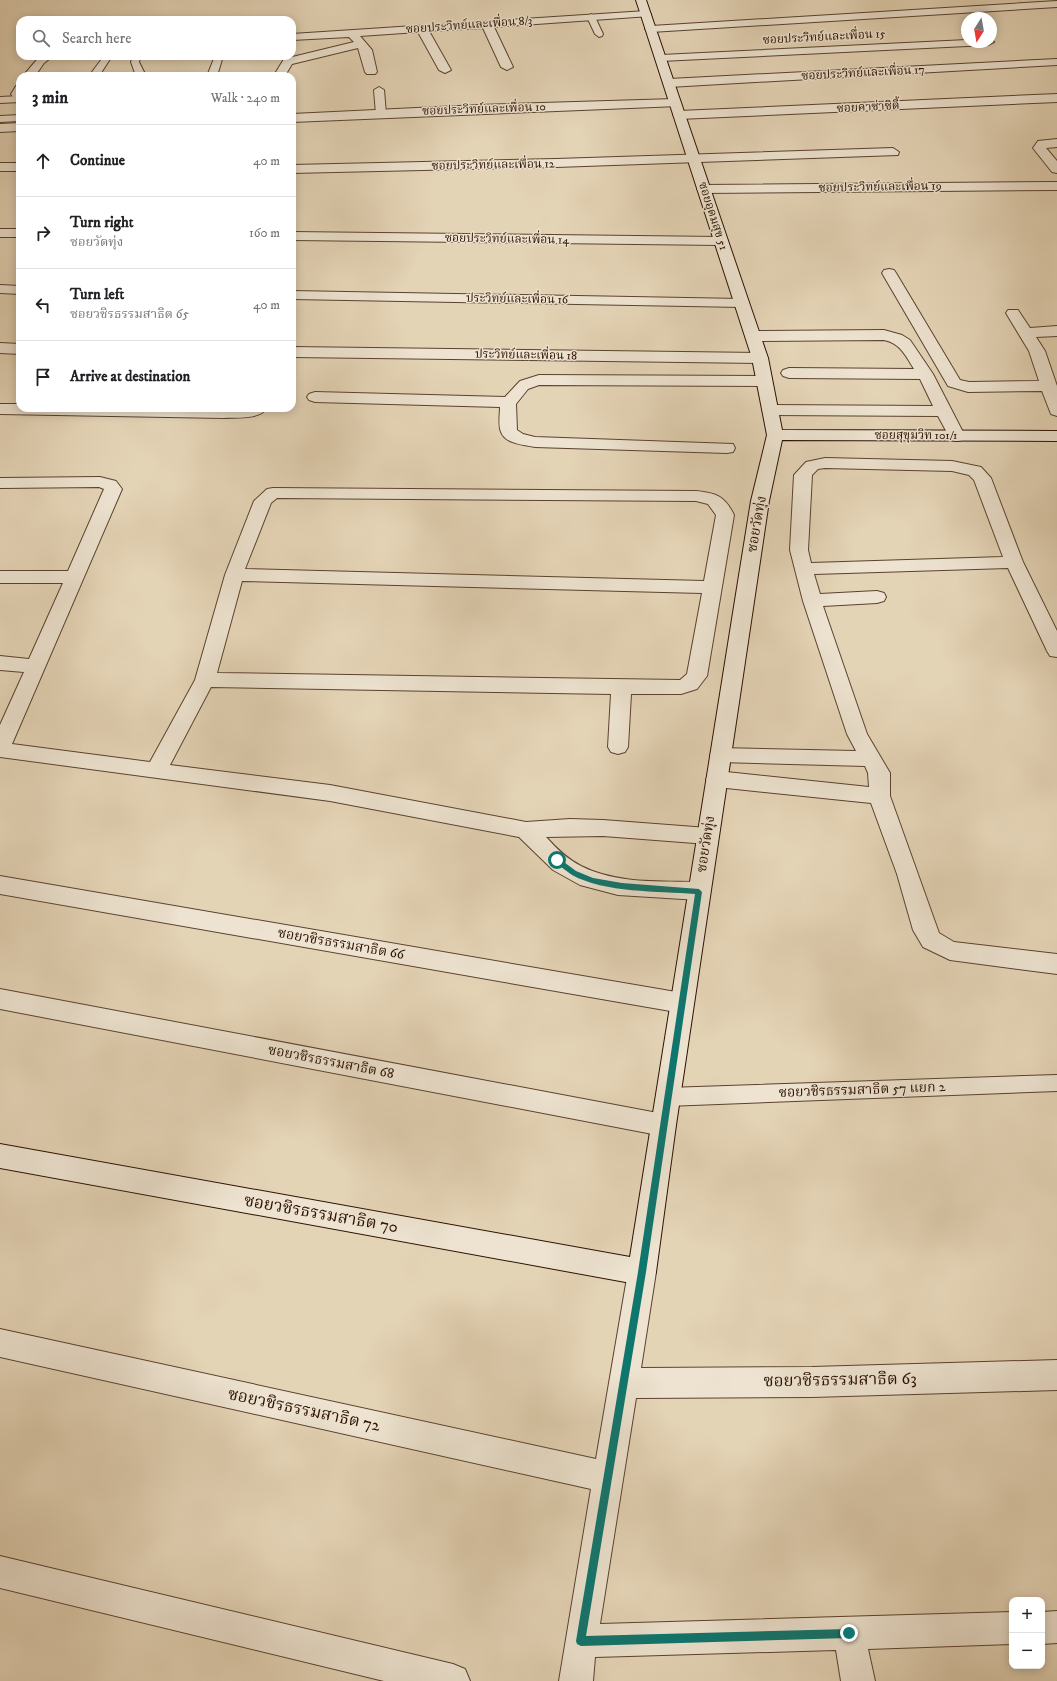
<!DOCTYPE html>
<meta charset="utf-8">
<style>
body{margin:0;font-family:"IM FELL DW Pica","Noto Serif Thai",serif;background:#f2f2f2;color:#202124}
.controls{position:absolute;right:12px;bottom:12px;display:grid;overflow:hidden;border-radius:8px;box-shadow:0 2px 10px #0003}
.controls button{width:36px;height:36px;display:grid;place-items:center;padding:0;border:0;border-bottom:1px solid #e0e0e0;background:#fff;color:#202124;font:20px sans-serif}
.compass{position:absolute;left:961px;top:12px;width:36px;height:36px;border-radius:50%;background:#fff;box-shadow:0 2px 10px #0003;rotate:191deg}
.stop{position:absolute;width:12px;height:12px;margin:-9px;border:3px solid #0f766e;border-radius:50%;background:#fff}
.stop.end{background:#0f766e;border-color:#fff;box-shadow:0 1px 4px #0008}
.list{margin:0;padding:0;list-style:none}
h2{display:flex;justify-content:space-between;align-items:center;height:52px;margin:0;padding:0 16px;font-size:17px}
h2 small{font-size:13px;font-weight:400;color:#757577}
.list li{display:grid;grid-template-columns:26px 1fr auto;gap:12px;align-items:center;box-sizing:border-box;height:72px;padding:0 16px;border-top:1px solid #e0e0e0}
.list b{display:block;font-size:15px;white-space:nowrap}
.list p{margin:0;font-size:13px;white-space:nowrap;color:#757577}
.list em{font-size:13px;font-style:normal;color:#757577}
.icon{flex:none;width:22px;height:22px;fill:none;stroke:currentColor;stroke-width:2;stroke-linecap:round;stroke-linejoin:round}
.map{position:relative;flex:none;width:1057px;height:1681px;overflow:hidden}
.search{position:absolute;background:#fff;box-shadow:0 2px 10px #0003;left:16px;top:16px;width:280px;height:44px;display:flex;align-items:center;gap:10px;box-sizing:border-box;padding:0 14px;border-radius:12px;color:#757577;font-size:15px}
.panel{position:absolute;background:#fff;box-shadow:0 2px 10px #0003;left:16px;top:72px;width:280px;height:340px;border-radius:12px}
.map>svg:first-child{display:block}
.lines{fill:none;stroke-linecap:round;stroke-linejoin:round}
.lane-casing{stroke:#5b422e;stroke-width:2}
.street-casing{stroke:#5b422e;stroke-width:2}
.secondary-casing{stroke:#2d1100;stroke-width:2}
.lane{fill:#ede3d0;fill-rule:evenodd}
.street{fill:#ede3d0;fill-rule:evenodd}
.secondary{fill:#ede3d0;fill-rule:evenodd}
.route{fill:#0f766e}
.labels{text-anchor:middle;dominant-baseline:central;stroke-width:3;stroke-linejoin:round;paint-order:stroke}
.far-street-label{font-size:12px;fill:#2d1100;stroke:#ede3d0}
.street-label{font-size:14px;fill:#2d1100;stroke:#ede3d0}
.near-street-label{font-size:17px;fill:#2d1100;stroke:#ede3d0}
</style>
<div class="map">
<svg width="1057" height="1681" viewBox="0 0 1057 1681">
<rect width="100%" height="100%" fill="#e4d4b6"/>
<filter id="stains"><feTurbulence type="fractalNoise" baseFrequency=".005" numOctaves="4"/><feColorMatrix values="0 0 0 0 .2 0 0 0 0 .09 0 0 0 0 .02 0 0 0 .5 -.17"/></filter>
<radialGradient id="worn" r=".72"><stop offset=".6" stop-color="#630" stop-opacity="0"/><stop offset="1" stop-color="#630" stop-opacity=".3"/></radialGradient>
<g class="lines">
<g class="lane-casing">
<path id="lane" d="M591,14l4,3 8,17 -1,2 -3,1 -4,-3 -8,-17z
M104,56h8l-13,20h-10z
M133,56h8l-2,6 7,14h-10l-5,-14z
M215,56h8l-6,20h-10z
M379,87l5,3 2,24 -5,3 -5,-3 -2,-24z
M20,96v6l-20,1v-6z
M20,115v6l-20,1v-6z
M1057,1075v16l-390,15 -7,-3 -3,-6 3,-6 7,-3z"/>
</g>
<g class="street-casing">
<path id="street" d="M1057,1v6l-406,25 -6,-3 6,-3z
M646,11l5,3 -1,2 -156,11 19,40 -6,3 -6,-3 -18,-39 -54,3 22,39 -6,3 -6,-3 -21,-38 -58,4 12,14 5,22 -2,2h-8l-2,-2 -7,-24 -66,16 -6,10h-8l-2,-2 8,-13 70,-17 -5,-5 -57,3v-6z
M991,39l3,3 -6,3 -327,16 -6,-3 6,-3 306,-15v2h24z
M40,56h13l-9,7 -9,13h-12z
M1057,59v6l-388,22 -6,-4 6,-4z
M20,85v12h-7l-2,-3 5,-8z
M1057,94v8l-378,17 -6,-4 6,-4z
M675,99l4,1 2,3 -2,3 -387,16v-8l187,-9z
M20,123v8l-20,1v-8z
M1057,139v8l-11,1 11,13v12l-5,-1 -19,-24 5,-7z
M893,148l6,4 -1,3 -342,12 -264,6v-8l264,-6z
M0,163h20v8h-20z
M1057,182v8l-353,3 -5,-1 -2,-3 2,-3 5,-1z
M0,229h20v8h-20z
M292,232l429,5 5,1 2,3 -2,3 -5,1 -429,-5z
M889,269l5,1 2,3 64,107 9,2 70,-1 -10,-30 -23,-38 2,-3h10l12,18 27,-2v10l-21,1 9,14 12,35v30l-6,-2 -9,-23 -74,1 -20,-6 -66,-113 2,-3z
M0,285l20,1v8l-20,-1z
M292,291l450,8 5,1 2,3 -2,3 -5,1 -450,-8z
M884,330l18,5 8,5 23,34 32,62 -2,4 -6,1 -6,-1 -13,-24 -168,-1 -6,-2 -2,-3 2,-3 6,-2 163,1 -13,-27 -131,-1 -6,-2 -2,-3 2,-3 6,-2 125,1c-8,-13 -14,-26 -30,-29l-131,1 -5,-2 -3,-3 3,-3 5,-2z
M0,343l20,1v10l-20,-1z
M292,347l468,6 5,2 3,3 -3,3 -5,2 -468,-6z
M539,375l225,1 6,2 2,3 -2,3 -6,2 -225,-1 -11,4 -12,15 1,26 6,4 12,3 198,7 2,4 -2,4 -6,1 -192,-6c-10,-2 -30,-3 -34,-15 -3,-7 -1,-18 -1,-25l-185,-5 -6,-2 -2,-3 2,-3 6,-2 190,5 15,-16z
M0,404h20v4h247c-8,12 -30,9 -43,10l-224,-4z
M825,458l127,3 29,6 10,11 32,84 34,69v26l-7,-1 -3,-5 -39,-83 -194,6 6,20 57,-3 7,2 2,4 -2,4 -7,2 -54,3 44,128 23,39v23l49,137 15,9 103,12v20l-107,-14 -27,-13 -10,-17 -16,-56 -26,-71 -154,-16 -7,-3 -4,-5 4,-5 7,-3 152,16 -1,-14 -3,-7 -145,-4 -7,-2 -3,-5 3,-5 7,-2 136,3 -9,-17 -44,-133 -13,-51 4,-75 12,-13zM825,468l127,3 17,4 5,5 29,77 -192,6 -3,-13 4,-75 6,-6z
M100,477l16,4 6,8 -110,255 138,18 45,-82 30,-105 29,-74 13,-12 6,-1 423,3c20,2 29,5 38,24l-27,161 -10,13 -16,5h-50l-3,53 -3,5 -7,2 -7,-2 -3,-5 3,-53 -400,-7 -41,78 160,20 196,37 44,-3 33,1 105,8 8,2 3,6 -3,6 -8,2 -105,-8 -57,1c10,11 21,22 35,29 35,18 80,15 118,16l8,3 3,6 -3,6 -8,3 -81,-5 -38,-10 -27,-15 -34,-33 -189,-36 -330,-44v-32l24,-53 -24,-2v-14l29,3 34,-76h-63v-12h68l36,-82 -5,-2 -99,1v-10zM277,498l419,3 12,3 8,11 -12,66 -459,-12 26,-66zM242,581l460,12 -15,81 -7,6 -463,-7z
M0,876l682,117 9,3 3,7 -3,7 -9,3 -682,-119z
M0,989l663,125 9,3 4,8 -4,8 -9,3 -663,-127z
M642,1259l10,4 4,9 -15,96 171,-1 245,-7v30l-245,7 -176,1 -36,226 412,-12v32l-144,5 7,32h-34l-5,-31 -241,7 -2,24h-34l32,-192 -591,-132v-28l596,130 32,-187 4,-9z
M0,1556l453,108 12,5 5,12h-86l-384,-93z
M1057,1611v32l-15,1v-32z"/>
</g>
<g class="secondary-casing">
<path id="secondary" d="M636,0h10l122,358 14,72 275,1v10l-275,-1 -13,61 -93,624 -20,147 -4,9 -10,4 -642,-117v-24l630,113 106,-663 15,-93 16,-66 -15,-77z"/>
</g>
<use href="#lane" class="lane"/>
<use href="#street" class="street"/>
<use href="#secondary" class="secondary"/>
</g>
<path class="route" d="M557,857l19,14 17,7 29,5 77,6 3,3 -56,380 -60,364 263,-7 4,1 1,3 -1,4 -4,1 -268,8 -4,-2 -1,-3 62,-369 57,-378c-37,-3 -90,-1 -123,-19 -6,-4 -12,-9 -17,-13l-1,-2z"/>
<g class="labels">
<g class="far-street-label">
<text transform="translate(469 25) rotate(-4)">ซอยประวิทย์และเพื่อน 8/3</text>
<text transform="translate(824 37) rotate(-3)">ซอยประวิทย์และเพื่อน 15</text>
<text transform="translate(863 73) rotate(-3)">ซอยประวิทย์และเพื่อน 17</text>
<text transform="translate(868 107) rotate(-3)">ซอยคาซ่าซิตี้</text>
<text transform="translate(484 109) rotate(-2)">ซอยประวิทย์และเพื่อน 10</text>
<text transform="translate(493 165) rotate(-1)">ซอยประวิทย์และเพื่อน 12</text>
<text transform="translate(880 187) rotate(-1)">ซอยประวิทย์และเพื่อน 19</text>
<text transform="translate(713 216) rotate(72)">ซอยอุดมสุข 51</text>
<text transform="translate(507 239) rotate(1)">ซอยประวิทย์และเพื่อน 14</text>
<text transform="translate(517 299) rotate(1)">ประวิทย์และเพื่อน 16</text>
<text transform="translate(526 355) rotate(1)">ประวิทย์และเพื่อน 18</text>
<text x="916" y="435">ซอยสุขุมวิท 101/1</text>
</g>
<g class="street-label">
<text transform="translate(757 524) rotate(-80)">ซอยวัดทุ่ง</text>
<text transform="translate(706 844) rotate(-81)">ซอยวัดทุ่ง</text>
<text transform="translate(341 944) rotate(10)">ซอยวชิรธรรมสาธิต 66</text>
<text transform="translate(331 1062) rotate(11)">ซอยวชิรธรรมสาธิต 68</text>
<text transform="translate(862 1090) rotate(-2)">ซอยวชิรธรรมสาธิต 57 แยก 2</text>
</g>
<g class="near-street-label">
<text transform="translate(321 1214) rotate(10)">ซอยวชิรธรรมสาธิต 70</text>
<text transform="translate(840 1380) rotate(-1)">ซอยวชิรธรรมสาธิต 63</text>
<text transform="translate(304 1410) rotate(12)">ซอยวชิรธรรมสาธิต 72</text>
</g>
</g>
<rect width="100%" height="100%" filter="url(#stains)"/>
<rect width="100%" height="100%" fill="url(#worn)"/>
</svg>
<div class="controls">
<button>+</button>
<button>−</button>
</div>
<svg class="compass" viewBox="-18 -18 36 36"><path d="M0-13l5 13h-10z" fill="#e53935"/><path d="M0 13l5-13h-10z" fill="#757577"/></svg>
<div class="stop" style="left:557px;top:860px"></div>
<div class="stop end" style="left:849px;top:1633px"></div>
<div class="search"><svg class="icon" aria-label="search" viewBox="0 0 24 24"><circle cx="10" cy="10" r="6"/><path d="M15 15l6 6"/></svg>Search here</div>
<section class="panel">
<h2>3 min<small>Walk · 240 m</small></h2>
<ul class="list">
<li><svg class="icon" aria-label="ahead" viewBox="0 0 24 24"><path d="M12 20V5M6 11l6-6 6 6"/></svg><div><b>Continue</b></div><em>40 m</em></li>
<li><svg class="icon" aria-label="right" viewBox="0 0 24 24"><path d="M7 20v-9h11M14 6l5 5-5 5"/></svg><div><b>Turn right</b><p>ซอยวัดทุ่ง</p></div><em>160 m</em></li>
<li><svg class="icon" aria-label="left" viewBox="0 0 24 24"><path d="M17 20v-9H6M10 6l-5 5 5 5"/></svg><div><b>Turn left</b><p>ซอยวชิรธรรมสาธิต 65</p></div><em>40 m</em></li>
<li><svg class="icon" aria-label="arrive" viewBox="0 0 24 24"><path d="M6 21V4h12l-3 4 3 4H6"/></svg><div><b>Arrive at destination</b></div></li>
</ul>
</section>
</div>
